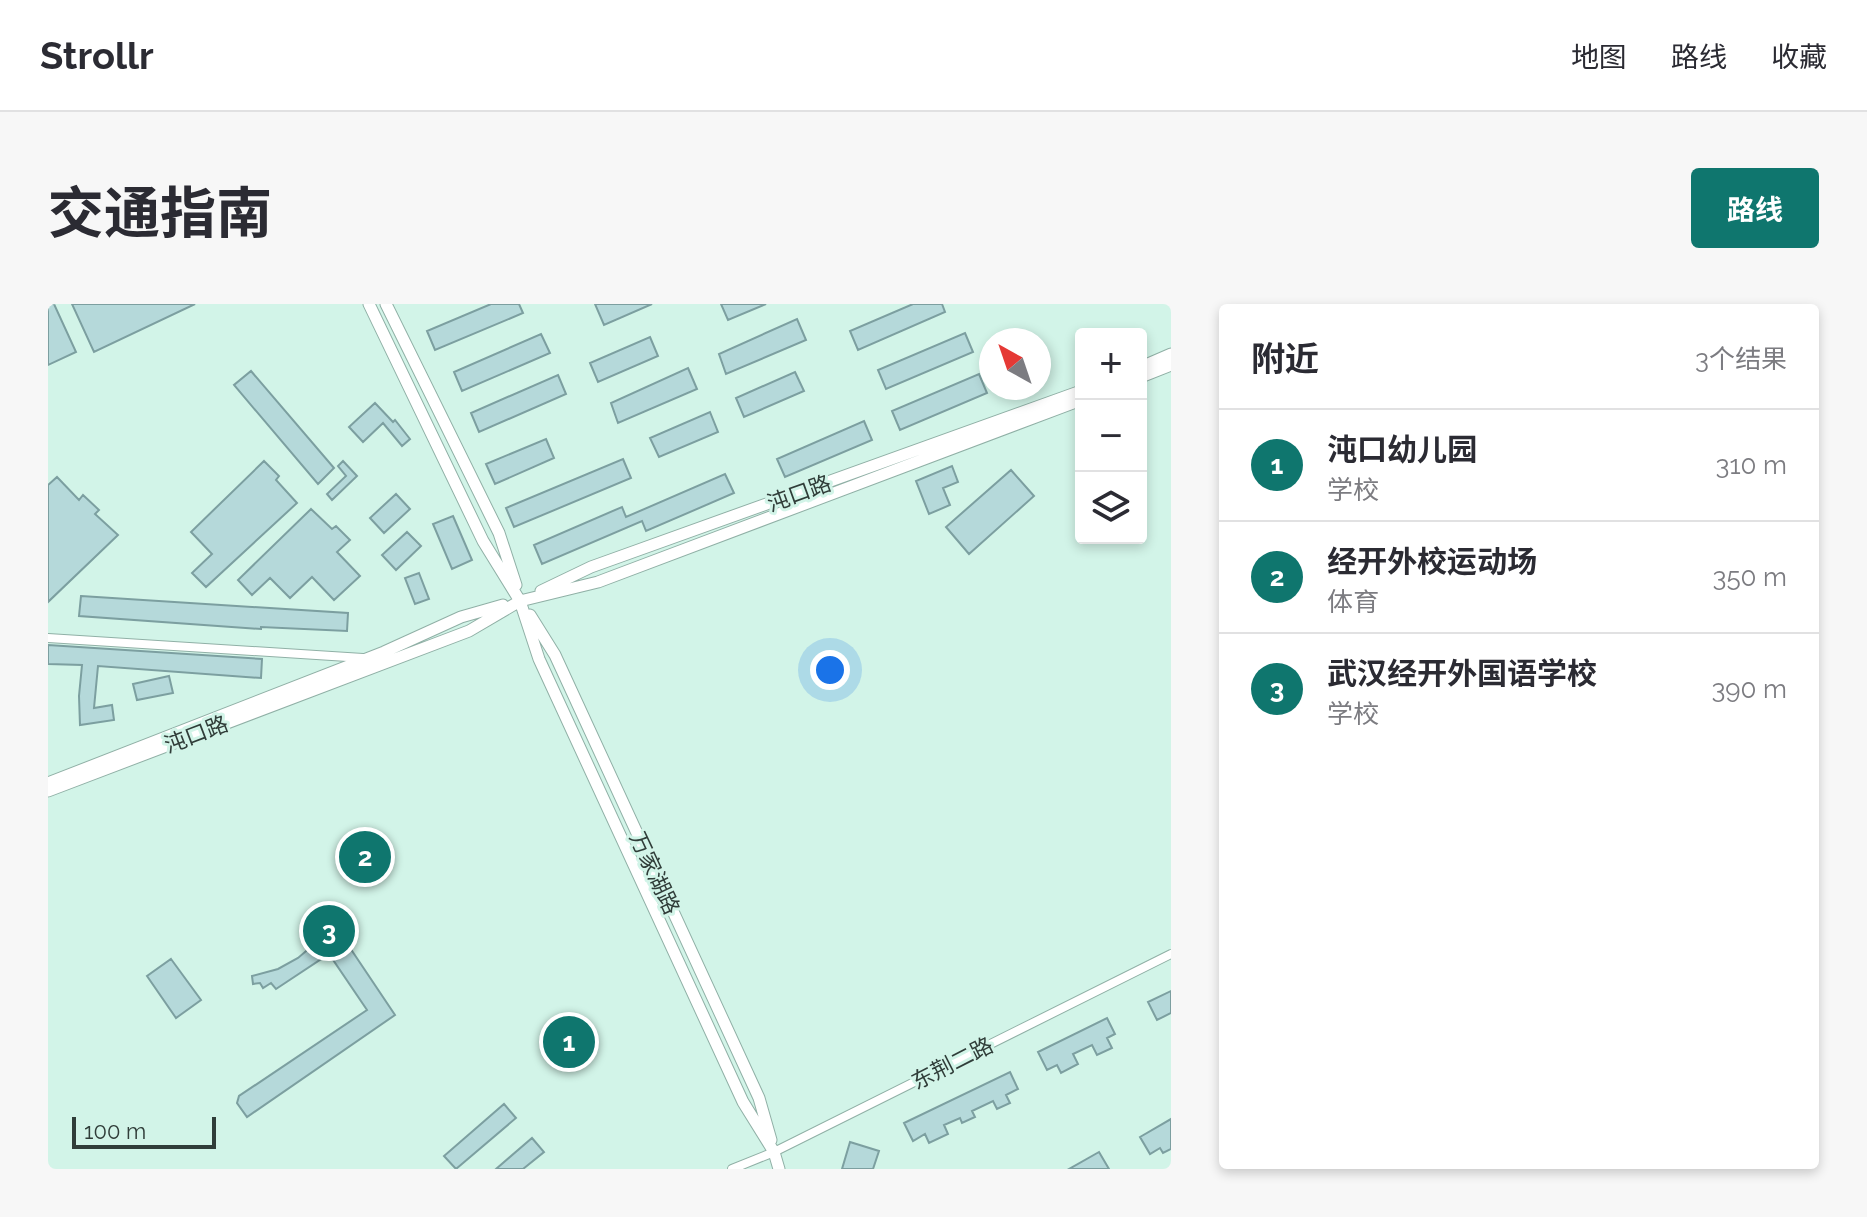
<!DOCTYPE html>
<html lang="zh">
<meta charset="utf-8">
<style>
body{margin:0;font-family:Raleway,"Noto Sans SC",sans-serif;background:#f7f7f7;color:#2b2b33}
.controls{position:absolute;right:24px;top:24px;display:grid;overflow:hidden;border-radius:8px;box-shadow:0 4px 12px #0003}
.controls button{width:72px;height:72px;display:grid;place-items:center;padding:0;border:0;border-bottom:2px solid #e1e1e2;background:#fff;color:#2b2b33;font:40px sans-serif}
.compass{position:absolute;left:931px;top:24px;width:72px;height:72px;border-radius:50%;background:#fff;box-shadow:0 4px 12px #0003;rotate:320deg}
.scale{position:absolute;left:24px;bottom:20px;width:144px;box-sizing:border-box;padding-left:8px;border:4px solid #303d39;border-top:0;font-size:22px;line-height:28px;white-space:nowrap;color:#303d39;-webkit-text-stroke:6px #d2f4e8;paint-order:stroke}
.you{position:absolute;left:782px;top:366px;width:28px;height:28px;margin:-20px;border:6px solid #fff;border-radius:50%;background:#1a73e8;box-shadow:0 0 0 12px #1a73e833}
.badge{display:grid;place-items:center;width:52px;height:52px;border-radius:50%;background:#0f766e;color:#fff;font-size:26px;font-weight:700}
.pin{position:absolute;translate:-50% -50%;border:4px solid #fff;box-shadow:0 2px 8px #0006}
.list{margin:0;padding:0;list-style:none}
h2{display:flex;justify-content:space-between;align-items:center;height:104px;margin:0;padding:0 32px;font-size:34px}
h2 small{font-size:26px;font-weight:400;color:#7c7c81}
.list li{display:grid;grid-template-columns:52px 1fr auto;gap:24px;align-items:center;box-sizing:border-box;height:112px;padding:0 32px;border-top:2px solid #e1e1e2}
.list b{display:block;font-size:30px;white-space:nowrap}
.list p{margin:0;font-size:26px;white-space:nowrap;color:#7c7c81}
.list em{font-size:26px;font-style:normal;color:#7c7c81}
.icon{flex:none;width:44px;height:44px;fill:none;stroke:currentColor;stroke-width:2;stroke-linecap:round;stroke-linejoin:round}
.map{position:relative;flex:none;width:1123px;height:865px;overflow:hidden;border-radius:8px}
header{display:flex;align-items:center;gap:48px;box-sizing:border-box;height:112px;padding:0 40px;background:#fff;border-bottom:2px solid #e1e1e2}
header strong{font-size:38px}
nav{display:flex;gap:44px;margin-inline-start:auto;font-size:28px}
.intro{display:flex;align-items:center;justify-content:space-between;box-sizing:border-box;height:192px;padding:0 48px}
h1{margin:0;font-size:56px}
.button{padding:20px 36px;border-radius:8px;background:#0f766e;color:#fff;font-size:28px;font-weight:700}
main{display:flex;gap:48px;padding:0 48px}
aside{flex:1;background:#fff;border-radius:8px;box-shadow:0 4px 12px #0003}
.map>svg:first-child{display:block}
.building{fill:#b5d9da;stroke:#7c9fa0;stroke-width:2}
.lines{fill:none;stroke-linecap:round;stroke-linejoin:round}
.minor-casing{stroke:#90b0a6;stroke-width:10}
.secondary-casing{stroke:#90b0a6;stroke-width:13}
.minor{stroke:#fff;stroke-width:8}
.secondary{stroke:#fff;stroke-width:11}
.labels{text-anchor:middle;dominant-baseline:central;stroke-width:6;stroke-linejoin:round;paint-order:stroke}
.street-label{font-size:22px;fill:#303d39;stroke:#d2f4e8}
</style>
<header>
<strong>Strollr</strong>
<nav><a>地图</a><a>路线</a><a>收藏</a></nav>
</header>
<div class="intro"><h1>交通指南</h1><a class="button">路线</a></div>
<main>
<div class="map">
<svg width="1123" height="865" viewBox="0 0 1123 865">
<rect width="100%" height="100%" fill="#d2f4e8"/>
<path class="building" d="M0,0h6l22,48 -28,13z
M24,0h123l-101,48z
M443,0h28l4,9 -88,37 -8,-19z
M547,0h57l-48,21z
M673,0h45l-38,16z
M865,0h29l3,8 -87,38 -8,-19z
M749,15l9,21 -80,34 -7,-20z
M917,29l8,19 -87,37 -8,-19z
M493,30l9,19 -88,38 -8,-19z
M602,33l8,19 -60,26 -8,-19z
M640,64l9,21 -79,34 -7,-20z
M203,67l83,97 -16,16 -84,-99z
M747,68l9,19 -60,26 -8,-19z
M931,70l8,19 -87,37 -8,-19z
M510,71l8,19 -87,38 -8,-19z
M327,99l18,19 2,-2 15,19 -8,7 -19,-23 -20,19 -14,-15z
M662,108l8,20 -59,25 -9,-19z
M816,117l8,19 -87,37 -8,-18z
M498,135l8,19 -59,26 -9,-20z
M575,155l8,19 -117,49 -8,-19z
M216,157l15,15 -3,4 21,23 -91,84 -14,-14 20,-19 -21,-22z
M295,157l14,15 -25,24 -5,-6 19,-18 -8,-10z
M904,162l6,16 -15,6 7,17 -21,9 -13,-33z
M963,166l23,26 -65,58 -23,-27z
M677,170l9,19 -88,38 -4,-10 -100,43 -8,-19 88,-38 4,10z
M9,173l22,23 4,-5 16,15 -4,4 23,21 -70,67v-117z
M348,190l14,15 -26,24 -14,-15z
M263,205l21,20 4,-3 14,14 -13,12 23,24 -26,24 -22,-23 -22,21 -20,-20 -18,17 -14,-15z
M405,212l19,44 -20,9 -19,-45z
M359,228l14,14 -25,24 -14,-15z
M371,269l10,26 -14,5 -10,-26z
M33,292l267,17 -1,18 -86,-4v2l-182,-13z
M0,341l214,14 -1,19 -163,-12 -4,42 18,-3 2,15 -34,5 -1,-29 3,-31 -34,-1z
M121,372l4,17 -36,7 -4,-16z
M284,617l63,94 -148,102 -10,-14 2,-7 128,-86 -38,-56 -53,35 -5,-6 -8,5 -3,-5 -7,1 -1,-8 26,-7 20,-11 21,-18z
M123,655l30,41 -25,18 -29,-42z
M1123,687v22l-14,7 -9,-18z
M1059,714l8,16 -8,4 5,10 -15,7 -5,-10 -19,9 5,10 -17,9 -4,-8 -10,5 -9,-18z
M962,768l8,17 -12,6 4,8 -13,6 -4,-8 -21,10 3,6 -13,6 -2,-5 -16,7 4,9 -19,9 -4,-9 -12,7 -9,-18z
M456,800l12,14 -60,51 -12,-13z
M1123,815v30l-8,4 -3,-5 -10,6 -10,-17z
M484,834l12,14 -21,17h-27z
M802,838l29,9 -6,18h-31z
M1051,848l10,17h-40z"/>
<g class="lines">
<g class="minor-casing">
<path id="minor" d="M0,334l315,20
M684,865l42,-17 397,-198"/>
</g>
<g class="secondary-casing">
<path id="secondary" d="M321,0l114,237 37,60 19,58 204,443 31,50 5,17
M338,0l113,229 17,52
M1093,63l30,-13
M1093,73l30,-12
M493,287l50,-24 490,-176
M482,311l25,40 204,443 12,42
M0,479l336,-131 77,-35 42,-12
M0,487l421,-160 51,-30 78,-19 483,-182"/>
</g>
<use href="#minor" class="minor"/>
<use href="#secondary" class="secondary"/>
</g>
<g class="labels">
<g class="street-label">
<text transform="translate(751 189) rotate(-20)">沌口路</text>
<text transform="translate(148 430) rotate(-21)">沌口路</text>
<text transform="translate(607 569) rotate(65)">万家湖路</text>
<text transform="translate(904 759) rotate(-27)">东荆二路</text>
</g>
</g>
</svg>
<div class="controls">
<button>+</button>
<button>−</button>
<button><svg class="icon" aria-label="layers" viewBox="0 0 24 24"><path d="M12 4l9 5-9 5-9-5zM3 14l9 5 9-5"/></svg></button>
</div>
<svg class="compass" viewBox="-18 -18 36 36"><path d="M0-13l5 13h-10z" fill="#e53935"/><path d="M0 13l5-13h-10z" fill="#7c7c81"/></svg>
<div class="scale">100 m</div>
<div class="you"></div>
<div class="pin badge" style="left:521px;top:738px">1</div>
<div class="pin badge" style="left:317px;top:553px">2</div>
<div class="pin badge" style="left:281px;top:627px">3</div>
</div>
<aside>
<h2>附近<small>3个结果</small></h2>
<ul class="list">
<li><span class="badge">1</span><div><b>沌口幼儿园</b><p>学校</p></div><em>310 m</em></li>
<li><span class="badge">2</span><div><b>经开外校运动场</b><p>体育</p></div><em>350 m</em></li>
<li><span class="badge">3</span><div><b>武汉经开外国语学校</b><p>学校</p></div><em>390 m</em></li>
</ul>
</aside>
</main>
